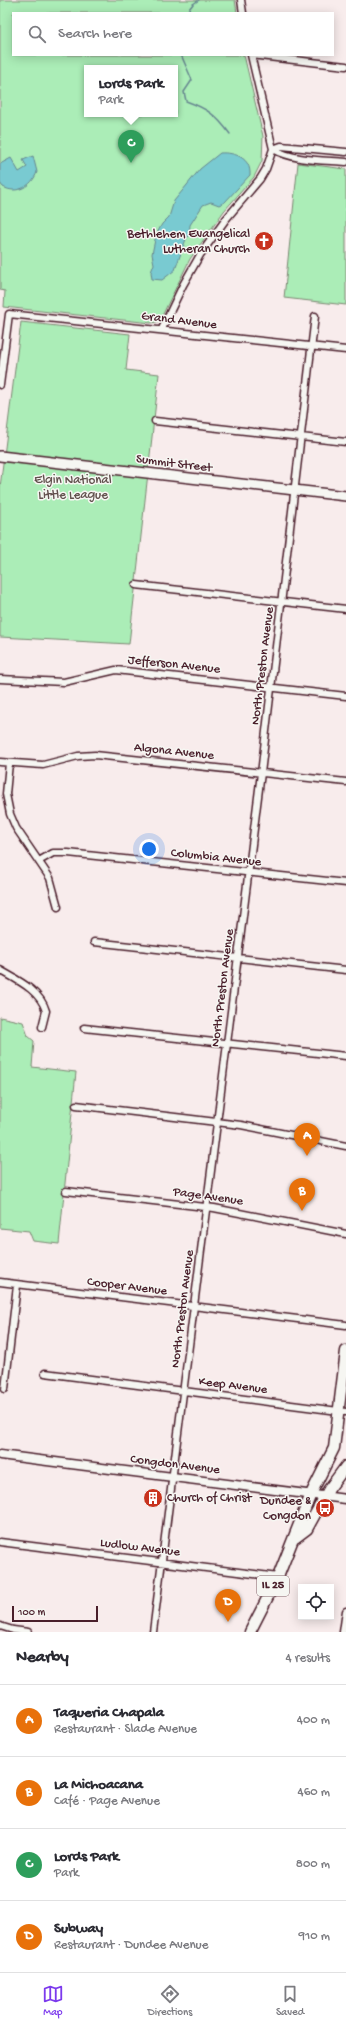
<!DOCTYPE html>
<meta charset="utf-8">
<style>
body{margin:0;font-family:"Gochi Hand",sans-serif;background:#f2f2f3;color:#2b2b33}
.controls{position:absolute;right:12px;bottom:12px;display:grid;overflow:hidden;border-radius:0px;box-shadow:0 2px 10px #0003}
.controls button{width:36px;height:36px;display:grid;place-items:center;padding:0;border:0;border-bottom:1px solid #e1e1e2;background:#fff;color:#2b2b33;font:20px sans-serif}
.scale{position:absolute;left:12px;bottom:10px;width:86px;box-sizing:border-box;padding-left:4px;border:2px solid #4a1f2b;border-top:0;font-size:11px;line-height:14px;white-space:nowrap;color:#4a1f2b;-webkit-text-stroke:3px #f6f6f2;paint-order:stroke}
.you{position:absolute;left:149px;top:849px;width:14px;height:14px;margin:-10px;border:3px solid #fff;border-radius:50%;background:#1a73e8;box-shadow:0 0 0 6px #1a73e833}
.badge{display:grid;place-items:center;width:26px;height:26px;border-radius:50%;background:#7c3aed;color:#fff;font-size:13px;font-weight:700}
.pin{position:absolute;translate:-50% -33px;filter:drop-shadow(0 1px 2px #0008)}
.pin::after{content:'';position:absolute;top:21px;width:14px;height:12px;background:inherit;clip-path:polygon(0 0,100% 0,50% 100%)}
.popup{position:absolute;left:84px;top:65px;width:94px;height:52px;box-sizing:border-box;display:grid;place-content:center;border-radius:0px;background:#fff;filter:drop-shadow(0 1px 3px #0005);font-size:13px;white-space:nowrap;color:#7c7c81}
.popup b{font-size:15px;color:#2b2b33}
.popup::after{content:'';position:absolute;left:50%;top:100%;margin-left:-8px;border:8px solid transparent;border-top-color:#fff}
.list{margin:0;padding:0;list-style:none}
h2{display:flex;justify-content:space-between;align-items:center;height:52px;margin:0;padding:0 16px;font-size:17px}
h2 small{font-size:13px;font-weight:400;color:#7c7c81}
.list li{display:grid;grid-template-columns:26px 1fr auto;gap:12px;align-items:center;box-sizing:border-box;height:72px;padding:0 16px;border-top:1px solid #e1e1e2}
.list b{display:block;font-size:15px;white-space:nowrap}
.list p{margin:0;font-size:13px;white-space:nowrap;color:#7c7c81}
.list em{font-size:13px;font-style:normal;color:#7c7c81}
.icon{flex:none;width:22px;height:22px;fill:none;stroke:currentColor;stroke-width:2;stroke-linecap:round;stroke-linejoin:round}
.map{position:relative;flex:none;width:346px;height:1632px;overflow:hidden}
.search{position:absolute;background:#fff;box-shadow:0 2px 10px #0003;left:12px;right:12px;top:12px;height:44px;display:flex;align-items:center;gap:10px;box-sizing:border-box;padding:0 14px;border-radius:0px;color:#7c7c81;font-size:15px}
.sheet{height:340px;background:#fff}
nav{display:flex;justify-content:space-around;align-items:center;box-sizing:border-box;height:56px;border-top:1px solid #e1e1e2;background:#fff;font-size:11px;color:#7c7c81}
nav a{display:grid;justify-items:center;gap:2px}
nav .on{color:#7c3aed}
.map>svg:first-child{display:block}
.green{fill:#abedb7;stroke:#7a8671;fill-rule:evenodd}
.water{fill:#79cad1;stroke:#66868f}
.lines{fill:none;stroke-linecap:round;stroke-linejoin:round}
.stream{stroke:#66868f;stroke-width:1.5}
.minor-casing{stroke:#4a1f2b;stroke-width:9}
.tertiary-casing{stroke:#4a1f2b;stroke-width:11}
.secondary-casing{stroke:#4a1f2b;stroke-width:12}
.primary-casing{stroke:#4a1f2b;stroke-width:13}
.minor{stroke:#f6f6f2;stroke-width:6}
.tertiary{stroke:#f6f6f2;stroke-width:8}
.secondary{stroke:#f6f6f2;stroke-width:9}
.primary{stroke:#f6f6f2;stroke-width:10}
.labels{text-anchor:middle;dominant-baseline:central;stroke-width:3;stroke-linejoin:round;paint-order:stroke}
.shield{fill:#f6f6f2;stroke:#7e6067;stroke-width:1}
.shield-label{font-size:12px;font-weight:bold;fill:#4a1f2b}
.poi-label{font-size:13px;fill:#4a1f2b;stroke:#f6f6f2;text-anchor:end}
.street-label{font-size:13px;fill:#4a1f2b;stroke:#f6f6f2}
.park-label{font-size:13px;fill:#62524e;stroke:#f6f6f2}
</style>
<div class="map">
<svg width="346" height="1632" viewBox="0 0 346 1632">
<rect width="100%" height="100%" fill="#f8ecec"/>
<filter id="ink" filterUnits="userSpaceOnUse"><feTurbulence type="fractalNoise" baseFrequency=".025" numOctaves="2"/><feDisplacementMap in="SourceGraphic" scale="8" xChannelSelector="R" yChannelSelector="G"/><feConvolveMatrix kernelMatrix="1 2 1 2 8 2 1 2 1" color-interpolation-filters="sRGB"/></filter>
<g filter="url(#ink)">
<path class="green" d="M0,0h235l2,13h-224v42h231l19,81 -1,25 -8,16 -30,34 -34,48 -29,59 -4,4 -6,1 -147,-16 1,-16 -5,-1zM87,68h88v46h-88z
M298,163l48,6v136l-62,-7z
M21,322l109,12 -4,36 33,4 -30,270 -129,-7v-150z
M0,1017l23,5 5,14 6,5 -2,26 44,5 -17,172 -26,-3 -4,-10 -29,-3z"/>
<path class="water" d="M220,153c15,-1 31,5 30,22l-25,27 -6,3 -8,-3 -8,3 -13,20 -1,11 -3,3 -11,31 -13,10 -10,-1 -1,-7 3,-8 -2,-10 4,-19 6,-11 7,-7 5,-16 26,-32z
M33,156l4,16c-5,14 -20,23 -34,15l-3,-4v-19l11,-6 8,14 8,-5 -4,-7z"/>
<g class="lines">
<path class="stream" d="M186,13l7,-9 6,-4
M179,55l3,2 10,23 -8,12 2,9c22,8 30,14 44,33"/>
<g class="minor-casing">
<path id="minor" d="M241,0l2,13
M251,55l95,11
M273,149c21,12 49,11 73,13
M273,149l8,-3 65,6
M162,329l21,-44 17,-30 26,-36 34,-40 6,-10 7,-20 -22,-94
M0,385l9,-71 337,36
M155,421l191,21
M136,585l210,24
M0,679l64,3 52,-12 230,26
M0,762l43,3 35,-9 17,-1 251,27
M9,763l-3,31 4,20 6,14 34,50 8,29
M39,861l14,-8h15l278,30
M94,942l252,28
M0,970c17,10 40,20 46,41l-4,16
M84,1028l262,28
M76,1105l165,20 105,21
M66,1191l148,17 132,26
M0,1282l346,43
M45,1373l301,39
M5,1389l12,-104
M0,1542l278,35
M0,1626l13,4 15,2
M153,1632l109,-867 53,-449
M343,1632l3,-21"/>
</g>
<g class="tertiary-casing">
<path id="tertiary" d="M0,1455l346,44"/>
</g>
<g class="secondary-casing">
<path id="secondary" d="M0,456l346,40"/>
</g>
<g class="primary-casing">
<path id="primary" d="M295,1538l12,-9 22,-40 17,-23
M250,1632l28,-55 33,-83 23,-46 12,-97"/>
</g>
<use href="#minor" class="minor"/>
<use href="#tertiary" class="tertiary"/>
<use href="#secondary" class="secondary"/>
<use href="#primary" class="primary"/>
</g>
</g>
<defs>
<g id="church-disc" transform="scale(1)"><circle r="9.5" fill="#c8321e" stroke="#f6f6f2"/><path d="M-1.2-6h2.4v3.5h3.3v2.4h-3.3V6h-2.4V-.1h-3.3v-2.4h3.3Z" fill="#fff"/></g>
<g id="building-disc" transform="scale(1)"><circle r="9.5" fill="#c8321e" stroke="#f6f6f2"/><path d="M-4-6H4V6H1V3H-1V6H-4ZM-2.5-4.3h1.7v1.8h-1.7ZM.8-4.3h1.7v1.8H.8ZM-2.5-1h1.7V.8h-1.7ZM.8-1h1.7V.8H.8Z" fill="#fff"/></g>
<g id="bus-disc" transform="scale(1)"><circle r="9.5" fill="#c8321e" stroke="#f6f6f2"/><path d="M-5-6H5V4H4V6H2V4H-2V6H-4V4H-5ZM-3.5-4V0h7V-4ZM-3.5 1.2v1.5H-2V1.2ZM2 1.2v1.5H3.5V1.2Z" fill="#fff"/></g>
</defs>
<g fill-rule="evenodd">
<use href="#church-disc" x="264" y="241"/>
<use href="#building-disc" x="153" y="1498"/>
<use href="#bus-disc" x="325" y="1508"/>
</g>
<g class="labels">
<rect class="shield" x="257" y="1576" width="32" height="20" rx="3"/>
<g class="shield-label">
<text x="273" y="1586">IL 25</text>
</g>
<g class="poi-label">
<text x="250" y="234">Bethlehem Evangelical<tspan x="250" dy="15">Lutheran Church</tspan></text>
<text x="167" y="1498" text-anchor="start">Church of Christ</text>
<text x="311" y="1501">Dundee &amp;<tspan x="311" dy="15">Congdon</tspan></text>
</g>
<g class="street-label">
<text transform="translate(179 321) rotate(7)">Grand Avenue</text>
<text transform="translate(174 464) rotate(7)">Summit Street</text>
<text transform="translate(174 665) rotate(6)">Jefferson Avenue</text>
<text transform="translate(263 666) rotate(-83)">North Preston Avenue</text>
<text transform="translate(174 752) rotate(6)">Algona Avenue</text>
<text transform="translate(216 858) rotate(6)">Columbia Avenue</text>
<text transform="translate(223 988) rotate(-83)">North Preston Avenue</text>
<text transform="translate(208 1197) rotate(8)">Page Avenue</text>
<text transform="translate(127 1287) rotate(7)">Cooper Avenue</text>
<text transform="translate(183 1309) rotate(-83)">North Preston Avenue</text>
<text transform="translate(233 1386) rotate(7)">Keep Avenue</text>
<text transform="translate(175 1465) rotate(7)">Congdon Avenue</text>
<text transform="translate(140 1548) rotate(7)">Ludlow Avenue</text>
</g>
<g class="park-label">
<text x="73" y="480">Elgin National<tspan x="73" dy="15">Little League</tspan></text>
</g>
</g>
</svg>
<div class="controls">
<button><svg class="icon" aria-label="locate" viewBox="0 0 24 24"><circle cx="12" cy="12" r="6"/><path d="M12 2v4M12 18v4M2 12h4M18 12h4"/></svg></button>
</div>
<div class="scale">100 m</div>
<div class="you"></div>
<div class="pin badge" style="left:307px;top:1156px;background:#e8710a">A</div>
<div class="pin badge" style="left:302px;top:1211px;background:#e8710a">B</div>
<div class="pin badge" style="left:131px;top:163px;background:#2e9e5b">C</div>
<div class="popup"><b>Lords Park</b>Park</div>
<div class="pin badge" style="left:228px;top:1622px;background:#e8710a">D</div>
<div class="search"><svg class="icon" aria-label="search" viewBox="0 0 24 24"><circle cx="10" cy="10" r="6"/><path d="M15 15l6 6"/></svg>Search here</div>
</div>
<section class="sheet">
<h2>Nearby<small>4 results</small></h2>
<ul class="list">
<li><span class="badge" style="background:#e8710a">A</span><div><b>Taqueria Chapala</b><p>Restaurant · Slade Avenue</p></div><em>400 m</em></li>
<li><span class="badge" style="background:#e8710a">B</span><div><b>La Michoacana</b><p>Café · Page Avenue</p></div><em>460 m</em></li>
<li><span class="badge" style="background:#2e9e5b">C</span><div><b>Lords Park</b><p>Park</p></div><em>800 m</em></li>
<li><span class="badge" style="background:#e8710a">D</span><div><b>Subway</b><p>Restaurant · Dundee Avenue</p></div><em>910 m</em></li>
</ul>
</section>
<nav>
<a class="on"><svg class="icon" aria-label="map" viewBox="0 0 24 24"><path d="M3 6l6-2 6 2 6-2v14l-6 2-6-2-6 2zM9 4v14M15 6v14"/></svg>Map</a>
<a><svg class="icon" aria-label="directions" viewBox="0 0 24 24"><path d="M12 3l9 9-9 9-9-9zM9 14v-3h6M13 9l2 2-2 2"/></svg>Directions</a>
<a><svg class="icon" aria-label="saved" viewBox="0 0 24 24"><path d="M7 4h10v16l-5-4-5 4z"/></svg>Saved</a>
</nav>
